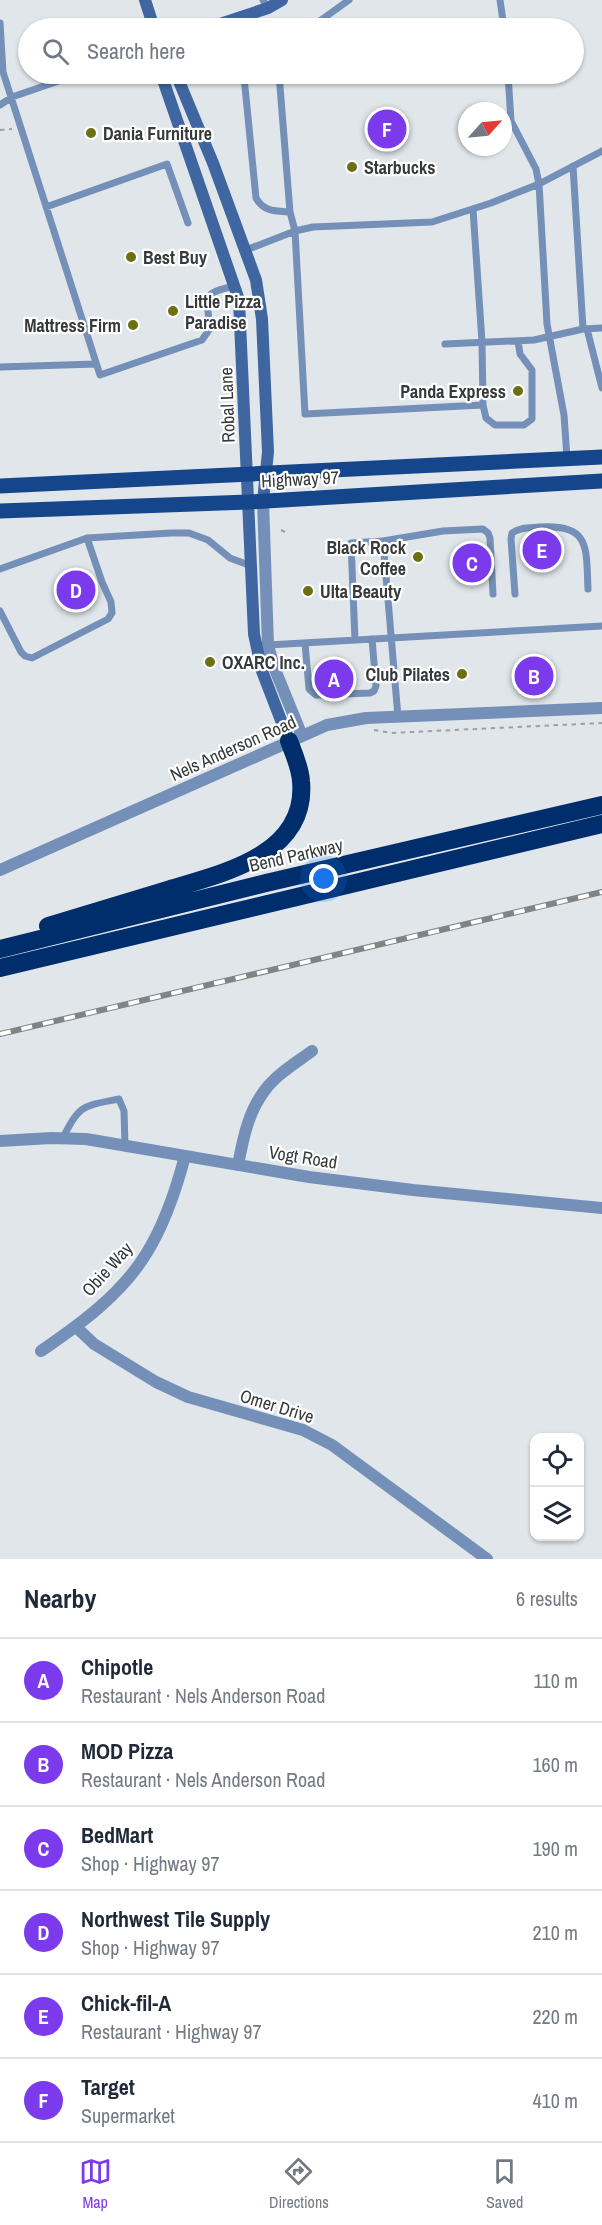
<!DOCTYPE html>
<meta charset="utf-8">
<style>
body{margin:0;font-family:"Archivo Narrow",sans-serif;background:#f6f6f7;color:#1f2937}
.controls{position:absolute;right:18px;bottom:18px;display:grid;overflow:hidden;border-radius:12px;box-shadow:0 2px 4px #0004}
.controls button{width:54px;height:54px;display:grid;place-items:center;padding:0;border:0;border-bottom:2px solid #e0e1e3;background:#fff;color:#1f2937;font:30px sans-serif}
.compass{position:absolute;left:458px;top:102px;width:54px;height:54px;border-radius:50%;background:#fff;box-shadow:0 2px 4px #0004;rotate:63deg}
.you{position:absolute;left:324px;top:879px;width:21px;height:21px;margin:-15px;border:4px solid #fff;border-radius:50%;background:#1a73e8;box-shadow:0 0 0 9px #1a73e833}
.badge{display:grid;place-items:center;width:39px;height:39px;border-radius:50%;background:#7c3aed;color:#fff;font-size:20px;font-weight:700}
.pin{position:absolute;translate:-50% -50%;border:3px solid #fff;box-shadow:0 2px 6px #0006}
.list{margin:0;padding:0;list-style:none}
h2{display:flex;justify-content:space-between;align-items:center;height:78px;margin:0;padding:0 24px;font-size:26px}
h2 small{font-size:20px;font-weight:400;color:#747a83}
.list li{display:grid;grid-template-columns:39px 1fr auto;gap:18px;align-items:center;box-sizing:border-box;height:84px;padding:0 24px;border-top:2px solid #e0e1e3}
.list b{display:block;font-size:22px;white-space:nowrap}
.list p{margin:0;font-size:20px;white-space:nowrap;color:#747a83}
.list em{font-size:20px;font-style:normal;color:#747a83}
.icon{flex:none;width:33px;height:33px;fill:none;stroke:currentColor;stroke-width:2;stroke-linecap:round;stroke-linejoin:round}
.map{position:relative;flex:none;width:602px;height:1559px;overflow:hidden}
.search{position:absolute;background:#fff;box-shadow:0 2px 4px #0004;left:18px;right:18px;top:18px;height:66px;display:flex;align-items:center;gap:15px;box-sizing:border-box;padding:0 21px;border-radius:33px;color:#747a83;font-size:22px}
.sheet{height:582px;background:#fff}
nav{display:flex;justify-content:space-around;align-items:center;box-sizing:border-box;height:84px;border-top:2px solid #e0e1e3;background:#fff;font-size:16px;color:#747a83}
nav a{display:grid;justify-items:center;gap:3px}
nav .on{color:#7c3aed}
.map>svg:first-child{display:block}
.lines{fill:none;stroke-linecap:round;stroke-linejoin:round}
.path{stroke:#9ca1a3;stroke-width:2;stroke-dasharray:4.5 4.5;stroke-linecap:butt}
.lane{stroke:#7590b8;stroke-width:7}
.street{stroke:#7590b8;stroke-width:12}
.secondary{stroke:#3f66a0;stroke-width:12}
.primary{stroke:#15468c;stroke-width:15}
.highway{stroke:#002d6c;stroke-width:18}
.rail-casing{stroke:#7f8486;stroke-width:6}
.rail{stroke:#fff;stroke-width:4;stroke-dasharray:11;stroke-linecap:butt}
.poi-dot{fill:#6c6f12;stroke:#fff;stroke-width:2}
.labels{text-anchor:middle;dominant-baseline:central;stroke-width:4.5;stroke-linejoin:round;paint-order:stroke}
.poi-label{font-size:18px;font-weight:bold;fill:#373a3b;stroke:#fff;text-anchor:start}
.street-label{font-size:18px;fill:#373a3b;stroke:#fff}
</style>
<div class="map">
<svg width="602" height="1559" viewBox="0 0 602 1559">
<rect width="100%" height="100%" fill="#e0e6ea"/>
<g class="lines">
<path class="path" d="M0,130l12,-1
M281,530l4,2
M374,730l17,3 211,-10"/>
<path class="lane" d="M263,0l5,8
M500,0l4,28
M0,23l3,49 97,303 102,-35 7,-10c1,-31 -13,-36 26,-44
M310,28l39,-28
M249,74l-5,3 12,121c8,14 19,13 34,14
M279,74l11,138 5,19 10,183 178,-9 -1,-63 -9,-133
M508,74l3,47 25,48 3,15 8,140 17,91 3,43
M0,105l12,-8 67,-23
M573,166l10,163
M46,207l121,-43 21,59
M246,250l49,-19 18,-4 119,-5 59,-19 48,-19 63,-33
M587,329l15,59
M445,344l89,-4 49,-11 19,-1
M0,367l96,-3
M483,405l3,13 9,7h29l8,-6v-49l-12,-16 -2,-13
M383,541l60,-10 40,-2 5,4 2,5 3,56
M0,569l87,-31 84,-5h18l19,7 22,18 21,8
M515,594l-4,-55 1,-6c8,-6 18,-5 28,-6 51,-3 46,21 48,62
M0,611l21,41 4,4 7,2 76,-39 4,-6 -1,-11 -9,-20 -15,-44
M355,640l-4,-97 32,-2 15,176
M305,643l4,46 7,6 54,-2 4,-2 2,-5 -4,-47
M268,645l334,-19
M63,1138c16,-34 21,-32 56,-39l5,12 1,34"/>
<path class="street" d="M263,501l5,144 6,22 28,69
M0,870l327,-145 39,-7 236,-10
M0,1141l51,-3 35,1 223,38 104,13 189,18
M238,1165c5,-26 10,-53 27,-75 12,-16 32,-28 47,-39
M76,1327l18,17 62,38 32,15 115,33 29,15 155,114
M41,1351c38,-26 80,-56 105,-97 19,-30 30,-64 39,-98"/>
<path class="secondary" d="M145,0l9,28
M208,28l60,-20 14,-8
M161,74l78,226 15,334 8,37 27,70
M176,74l37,89 43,117 6,39 6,133 -5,49"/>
<path class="primary" d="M0,486l602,-29
M0,511l249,-9 353,-21"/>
<path class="highway" d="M48,926c40,-12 79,-24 119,-36 54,-16 141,-35 134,-109 -1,-14 -7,-27 -12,-40
M0,949l266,-66 336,-78
M0,968l602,-144"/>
<g class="rail-casing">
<path id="rail" d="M0,1034l602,-142"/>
</g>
<use href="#rail" class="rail"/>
</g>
<g class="poi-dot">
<circle cx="91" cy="133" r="6"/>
<circle cx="352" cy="167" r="6"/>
<circle cx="131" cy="257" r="6"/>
<circle cx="173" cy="311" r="6"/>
<circle cx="133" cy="325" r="6"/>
<circle cx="518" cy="391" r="6"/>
<circle cx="418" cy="557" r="6"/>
<circle cx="308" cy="591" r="6"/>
<circle cx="210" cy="662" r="6"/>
<circle cx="462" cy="674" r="6"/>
</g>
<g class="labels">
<g class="poi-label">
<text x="103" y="133">Dania Furniture</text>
<text x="364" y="167">Starbucks</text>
<text x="143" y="257">Best Buy</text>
<text x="185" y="301">Little Pizza<tspan x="185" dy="21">Paradise</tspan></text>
<text x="121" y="325" text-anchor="end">Mattress Firm</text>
<text x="506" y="391" text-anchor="end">Panda Express</text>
<text x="406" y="547" text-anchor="end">Black Rock<tspan x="406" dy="21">Coffee</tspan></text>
<text x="320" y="591">Ulta Beauty</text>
<text x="222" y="662">OXARC Inc.</text>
<text x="450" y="674" text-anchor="end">Club Pilates</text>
</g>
<g class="street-label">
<text transform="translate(227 405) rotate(-92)">Robal Lane</text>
<text transform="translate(300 479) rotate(-3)">Highway 97</text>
<text transform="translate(233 748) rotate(-24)">Nels Anderson Road</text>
<text transform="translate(296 855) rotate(-13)">Bend Parkway</text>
<text transform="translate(303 1157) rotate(9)">Vogt Road</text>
<text transform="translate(107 1269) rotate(-48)">Obie Way</text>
<text transform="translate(277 1406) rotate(17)">Omer Drive</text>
</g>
</g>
</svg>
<div class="controls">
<button><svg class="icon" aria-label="locate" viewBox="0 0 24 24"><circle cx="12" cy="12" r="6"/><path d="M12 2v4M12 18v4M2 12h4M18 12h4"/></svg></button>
<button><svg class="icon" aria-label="layers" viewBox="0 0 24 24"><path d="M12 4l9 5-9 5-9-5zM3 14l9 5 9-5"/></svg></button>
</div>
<svg class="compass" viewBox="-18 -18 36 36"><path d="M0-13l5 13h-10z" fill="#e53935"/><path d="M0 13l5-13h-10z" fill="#747a83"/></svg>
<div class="you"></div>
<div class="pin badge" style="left:334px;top:679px">A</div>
<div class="pin badge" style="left:534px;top:676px">B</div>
<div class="pin badge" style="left:472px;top:563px">C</div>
<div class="pin badge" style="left:76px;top:590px">D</div>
<div class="pin badge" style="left:542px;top:550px">E</div>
<div class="pin badge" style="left:387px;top:129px">F</div>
<div class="search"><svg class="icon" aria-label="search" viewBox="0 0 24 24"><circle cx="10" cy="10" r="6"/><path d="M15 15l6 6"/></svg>Search here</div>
</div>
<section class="sheet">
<h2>Nearby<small>6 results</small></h2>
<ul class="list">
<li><span class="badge">A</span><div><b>Chipotle</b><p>Restaurant · Nels Anderson Road</p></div><em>110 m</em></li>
<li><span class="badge">B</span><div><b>MOD Pizza</b><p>Restaurant · Nels Anderson Road</p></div><em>160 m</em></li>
<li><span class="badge">C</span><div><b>BedMart</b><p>Shop · Highway 97</p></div><em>190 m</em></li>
<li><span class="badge">D</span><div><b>Northwest Tile Supply</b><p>Shop · Highway 97</p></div><em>210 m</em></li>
<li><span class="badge">E</span><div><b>Chick-fil-A</b><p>Restaurant · Highway 97</p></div><em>220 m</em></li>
<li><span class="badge">F</span><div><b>Target</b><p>Supermarket</p></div><em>410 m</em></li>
</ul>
</section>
<nav>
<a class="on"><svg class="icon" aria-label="map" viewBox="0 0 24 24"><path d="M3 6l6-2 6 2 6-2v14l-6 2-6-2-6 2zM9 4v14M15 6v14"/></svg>Map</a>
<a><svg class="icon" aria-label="directions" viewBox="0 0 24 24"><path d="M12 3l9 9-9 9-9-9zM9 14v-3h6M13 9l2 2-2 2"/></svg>Directions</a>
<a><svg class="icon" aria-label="saved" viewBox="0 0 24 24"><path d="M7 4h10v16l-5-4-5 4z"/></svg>Saved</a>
</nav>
